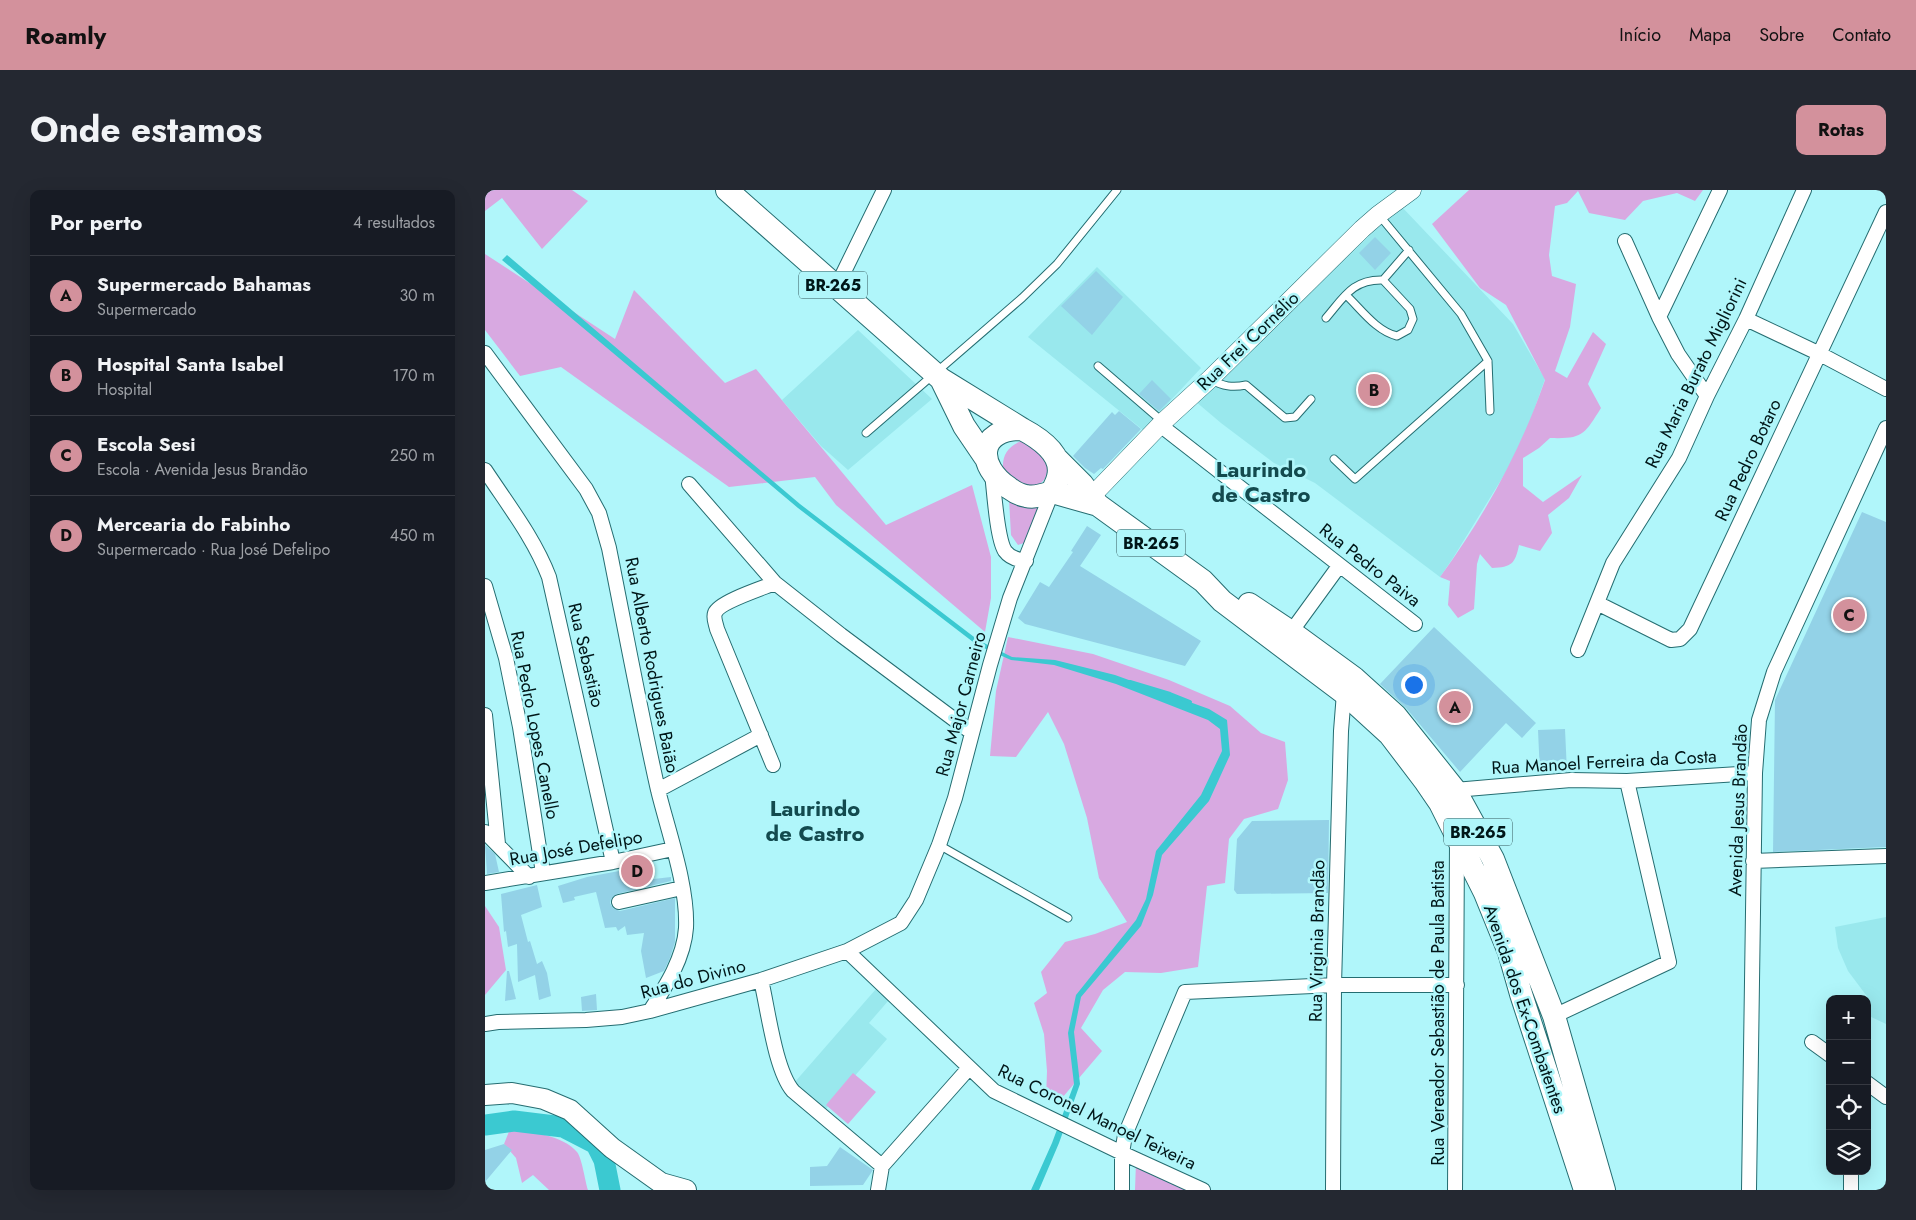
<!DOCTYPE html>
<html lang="pt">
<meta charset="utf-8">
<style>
body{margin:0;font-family:Jost,sans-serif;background:#242831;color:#f1f3f6}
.controls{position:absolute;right:15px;bottom:15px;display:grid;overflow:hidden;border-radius:10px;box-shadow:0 5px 20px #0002}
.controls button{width:45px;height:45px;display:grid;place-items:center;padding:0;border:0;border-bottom:1px solid #363941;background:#171b24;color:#f1f3f6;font:25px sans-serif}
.you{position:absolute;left:928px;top:494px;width:18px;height:18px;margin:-12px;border:4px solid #fff;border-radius:50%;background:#1a73e8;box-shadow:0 0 0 8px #1a73e833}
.badge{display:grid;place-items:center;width:32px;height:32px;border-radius:50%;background:#d3919c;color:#111;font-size:16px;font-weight:700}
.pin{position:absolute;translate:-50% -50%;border:2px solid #fff;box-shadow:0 1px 5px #0006}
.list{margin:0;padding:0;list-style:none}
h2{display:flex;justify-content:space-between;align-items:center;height:65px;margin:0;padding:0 20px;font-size:21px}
h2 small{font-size:16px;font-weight:400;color:#9ea1a6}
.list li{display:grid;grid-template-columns:32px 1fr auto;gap:15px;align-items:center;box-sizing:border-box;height:80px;padding:0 20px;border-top:1px solid #363941}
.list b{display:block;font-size:19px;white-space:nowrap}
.list p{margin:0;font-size:16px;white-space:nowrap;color:#9ea1a6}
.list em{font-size:16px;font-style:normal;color:#9ea1a6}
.icon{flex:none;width:28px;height:28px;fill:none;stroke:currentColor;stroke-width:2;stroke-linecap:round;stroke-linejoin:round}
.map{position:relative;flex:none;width:1401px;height:1000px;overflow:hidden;border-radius:10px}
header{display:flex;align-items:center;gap:30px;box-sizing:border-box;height:70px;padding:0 25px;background:#d3919c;color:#111}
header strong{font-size:24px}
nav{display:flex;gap:28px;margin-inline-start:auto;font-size:18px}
.intro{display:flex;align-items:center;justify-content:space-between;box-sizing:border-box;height:120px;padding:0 30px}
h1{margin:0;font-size:35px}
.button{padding:12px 22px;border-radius:10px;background:#d3919c;color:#111;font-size:18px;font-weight:700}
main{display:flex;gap:30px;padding:0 30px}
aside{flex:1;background:#171b24;border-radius:10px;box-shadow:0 5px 20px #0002}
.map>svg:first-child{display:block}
.built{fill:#99e8ed}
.green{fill:#d8a9e1}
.water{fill:#3bc9d1}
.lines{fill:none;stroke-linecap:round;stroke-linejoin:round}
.stream{stroke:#3bc9d1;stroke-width:4}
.river{stroke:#3bc9d1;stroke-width:21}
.building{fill:#93d2e7}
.service-casing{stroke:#256d71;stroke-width:9}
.minor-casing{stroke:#256d71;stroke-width:16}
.tertiary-casing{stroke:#256d71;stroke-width:19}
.secondary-casing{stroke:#256d71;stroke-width:22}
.primary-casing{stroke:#256d71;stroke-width:24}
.service{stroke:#fff;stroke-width:7}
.minor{stroke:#fff;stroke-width:14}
.tertiary{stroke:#fff;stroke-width:18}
.secondary{stroke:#fff;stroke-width:20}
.primary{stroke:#fff;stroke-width:22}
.labels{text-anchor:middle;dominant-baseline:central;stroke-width:5;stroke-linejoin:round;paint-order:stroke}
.shield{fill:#b0f6fa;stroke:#35595c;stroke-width:1}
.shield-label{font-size:16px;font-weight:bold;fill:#001618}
.street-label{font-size:18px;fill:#001618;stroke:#b0f6fa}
.district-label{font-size:22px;font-weight:bold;fill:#134a4e;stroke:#b0f6fa}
</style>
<header>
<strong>Roamly</strong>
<nav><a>Início</a><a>Mapa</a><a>Sobre</a><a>Contato</a></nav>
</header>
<div class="intro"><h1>Onde estamos</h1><a class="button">Rotas</a></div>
<main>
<aside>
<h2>Por perto<small>4 resultados</small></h2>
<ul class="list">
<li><span class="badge">A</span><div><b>Supermercado Bahamas</b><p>Supermercado</p></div><em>30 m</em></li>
<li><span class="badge">B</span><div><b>Hospital Santa Isabel</b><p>Hospital</p></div><em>170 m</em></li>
<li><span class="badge">C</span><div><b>Escola Sesi</b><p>Escola · Avenida Jesus Brandão</p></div><em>250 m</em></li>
<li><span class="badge">D</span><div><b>Mercearia do Fabinho</b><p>Supermercado · Rua José Defelipo</p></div><em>450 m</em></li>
</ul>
</aside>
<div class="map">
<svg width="1401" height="1000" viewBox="0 0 1401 1000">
<rect width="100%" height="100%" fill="#b0f6fa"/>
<path class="built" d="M916,16l112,118 32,55 -18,51 -18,37 -56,91 -13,19 -125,-94 -41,-20 -53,-40 -26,-22z
M612,77l104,101 -58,62 -115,-93z
M373,140l74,69 -84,71 -27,-24 -39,-46z
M1401,727v107l-19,-9v-13l2,-3 -21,-28 -10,-23 -3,-21z
M391,799l13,11 -20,23 18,16 -62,71 -31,-27z"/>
<path class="green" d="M0,0h87l16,11 -46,48 -40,-51 -17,13z
M984,0h234l-8,11 -18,-8 -34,8 -18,19 -36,-7 -11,-22 -11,12 -12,3 -6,49 3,21 24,8 -6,43 -15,44 12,7 26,-46 13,12 -18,40 13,24c-17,27 -18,31 -51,30l-11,10 -16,10v28l20,16 39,-27 -13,23 -21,17 4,18 -12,18 -21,-6c-4,19 -7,22 -27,23l-12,-14 -3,10 -3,45 -16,9 -10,-13 2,-24 -10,-4c45,-62 80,-125 105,-197l-39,-75 -26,-17 -48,-64z
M0,64l130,85 19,-49 91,93 31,-14 130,156 86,-40 19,72v41l-6,34 -149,-127 -21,-28 -86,10 -168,-120 -41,9 -35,-46z
M539,250l21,9c3,21 7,36 -20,39l-22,-19c-1,-15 6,-24 21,-29z
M524,309l30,8 -15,36 -6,2 -7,-10z
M523,447l85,17 76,26 61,26 31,27 24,9 3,38 -10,29 -34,10 -15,20 -4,44 -18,3 -9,81 -37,6 -36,-1 -22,18 -22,38 21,23 -40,47 -16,1 1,-28 -3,-37 -10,-31 13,-10 -6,-21 24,-30 30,-8 32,-12 -28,-44 -12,-60 -23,-74 -16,-32 -32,45 -26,-1 6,-65z
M0,716l14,21 7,43 -21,25z
M368,883l23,19 -28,32 -22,-19z
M25,939c20,3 53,6 67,23 5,6 8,29 11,38h-39l-16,-15 -11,8 -6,-25 -12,-14z
M651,972l50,25 -1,3h-50z"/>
<path class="water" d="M22,65l293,249 178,136 34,17 43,3 60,15 94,34 18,11 3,35 -21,46 -47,54 -9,40 -12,31 -60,71 -7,35 6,52 -21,59 -20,47h-8l21,-47 22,-59 -6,-51 8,-38 60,-75 10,-21 10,-48 45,-56 21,-44 -2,-22 -12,-9 -92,-36 -62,-19 -43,-5 -34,-15 -179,-137 -296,-248z"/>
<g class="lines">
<path class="stream" d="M645,492l40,12 20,8"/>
<path class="river" d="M0,935l29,-4 49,6 33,17 8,16 6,30"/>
</g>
<path class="building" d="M890,47l16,16 -16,17 -16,-17z
M611,81l27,26 -31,38 -31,-29z
M667,190l19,19 -12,12 -20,-17z
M634,221l22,18 -38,40 -2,-1 -7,6 -9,-6 -12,-12 39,-44 3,3z
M1377,322l24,10v325l-113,5 2,-152z
M602,336l14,9 -21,31 121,75 -16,25 -160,-42 -7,-6 22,-36 9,5 24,-35 -2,-1z
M949,437l102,96 -14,15 -16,-15 -46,49 -54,-64 -26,-24z
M1080,539l2,43 -27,2 -2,-44z
M844,630l-1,73 -91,1 -3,-4 3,-51 15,-18z
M0,655l10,9 4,18 -12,2z
M160,674v16l26,-3v4l-54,13 -6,5 -1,4 3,5 7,3 55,-13v44l-5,16 -6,13 -18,7 -5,-27 3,-18 -17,2 -2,-9 -7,5 -2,-4 -11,1 -9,-36 -22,5 1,3 -12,3 -5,-17 29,-9 32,-6z
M52,695l5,22 -21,8 7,27 2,-1 7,23 5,-3 5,12 4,23 -12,4 -4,-25 -17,7 -1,-38 -9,3 -2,-16 -2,1 -3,-38z
M22,781h2l7,28 -11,2z
M111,804l1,16 -15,1 -1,-14z
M19,954l8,6 -27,32v-32z
M355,957l33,23 -10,15 -53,1v-19l17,-1z"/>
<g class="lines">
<g class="service-casing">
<path id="service" d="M894,25l82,99 27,47 2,50
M861,105c15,14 30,36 51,41l11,-6 5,-11 -3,-10 -27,-29
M841,128c18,-21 27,-39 57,-38l26,-30
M613,176l65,56
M726,190c12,6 21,8 35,5l39,33 10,-1 16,-18
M381,243l156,-135 35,-34 60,-74
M849,269l21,20 133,-118
M454,655l129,73"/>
</g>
<g class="minor-casing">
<path id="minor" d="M1140,51l34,76 19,37 29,42
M351,98l48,-98
M1174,127l61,-127
M1261,129l72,34 68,36
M0,163l101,136 13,24 10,35c16,80 31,162 49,242 10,41 30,96 28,138 -2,30 -20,58 -36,83
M675,235l255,199
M0,280c23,35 49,68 64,107l64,285
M507,283c2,17 5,66 13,78 5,7 13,9 21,10
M204,294l86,99 66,52 130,97
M0,396l21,72 14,69 23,146
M1112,413l74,37 9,-1 10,-10 196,-417
M806,442l48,-66
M1093,460l35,-87 66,-105 28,-62 39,-77 58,-129
M0,525l13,129
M288,575l-56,-136c-1,-5 -4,-11 -2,-16 4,-11 48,-25 60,-30
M173,600l103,-55
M970,600l116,-10 56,1 128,-8
M0,642l44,45
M1268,671l133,-5
M0,693l128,-21 60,-13
M134,712l63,-14
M362,761l147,140 128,62 81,37
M276,790c7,29 14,90 32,111l89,75
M1069,826l115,-54 -42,-181
M0,834l13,-2 88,-2 36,-3 28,-6 111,-31 86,-29 54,-28 15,-23 23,-55 16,-47 35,-133 20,-67 42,-106
M1327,852l18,13
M1382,893l19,14
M397,976l87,-98
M393,1000l4,-24
M637,1000v-37l3,-18 60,-143 149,-7h123
M848,1000l1,-205 7,-254 3,-38
M970,1000l2,-347
M1264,1000l6,-417 4,-53 15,-48 112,-244
M1366,1000v-19"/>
</g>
<g class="tertiary-casing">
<path id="tertiary" d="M602,311l76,-79 47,-43 152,-150 16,-14 34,-25"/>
</g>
<g class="secondary-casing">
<path id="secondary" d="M0,905l27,-2 32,6 26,11 42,38 49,35 25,7"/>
</g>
<g class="primary-casing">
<path id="primary" d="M242,0l214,189 81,50
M456,189l23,47 21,31
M537,239c17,9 42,25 36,48 -1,5 -4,10 -6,15 -9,3 -17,6 -26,4 -6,-1 -13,-5 -17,-8 -33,-22 -32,-59 13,-59z
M572,269l25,25 16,21
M567,302l46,13 105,76 19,20 122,92 46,42 35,46 15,22 45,90 24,59 12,42 64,196
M764,414l42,28 63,46 42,38 59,74 38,69 61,157 50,174"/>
</g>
<use href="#service" class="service"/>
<use href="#minor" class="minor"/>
<use href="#tertiary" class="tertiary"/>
<use href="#secondary" class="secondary"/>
<use href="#primary" class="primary"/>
</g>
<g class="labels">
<g class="shield">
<rect x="314" y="81.5" width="68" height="27" rx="4"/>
<rect x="632" y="339.5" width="68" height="27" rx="4"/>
<rect x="959" y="628.5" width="68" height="27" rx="4"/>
</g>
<g class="shield-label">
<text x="348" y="95">BR-265</text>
<text x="666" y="353">BR-265</text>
<text x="993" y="642">BR-265</text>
</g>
<g class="street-label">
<text transform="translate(763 151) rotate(-44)">Rua Frei Cornélio</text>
<text transform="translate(1211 183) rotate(-64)">Rua Maria Burato Migliorini</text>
<text transform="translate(1263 270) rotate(-65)">Rua Pedro Botaro</text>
<text transform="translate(885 375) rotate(38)">Rua Pedro Paiva</text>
<text transform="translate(101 465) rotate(77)">Rua Sebastião</text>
<text transform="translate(167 475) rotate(79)">Rua Alberto Rodrigues Baião</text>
<text transform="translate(476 514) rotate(-75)">Rua Major Carneiro</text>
<text transform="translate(50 535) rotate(79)">Rua Pedro Lopes Canello</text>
<text transform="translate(1119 572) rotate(-3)">Rua Manoel Ferreira da Costa</text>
<text transform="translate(1253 620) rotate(-88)">Avenida Jesus Brandão</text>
<text transform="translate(91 658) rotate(-10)">Rua José Defelipo</text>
<text transform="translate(832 751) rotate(-89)">Rua Virginia Brandão</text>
<text transform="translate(208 789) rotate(-15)">Rua do Divino</text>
<text transform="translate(1040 819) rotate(71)">Avenida dos Ex-Combatentes</text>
<text transform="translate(953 823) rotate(-90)">Rua Vereador Sebastião de Paula Batista</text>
<text transform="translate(612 927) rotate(26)">Rua Coronel Manoel Teixeira</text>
</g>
<g class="district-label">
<text x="776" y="279">Laurindo<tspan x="776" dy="25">de Castro</tspan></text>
<text x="330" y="618">Laurindo<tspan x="330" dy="25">de Castro</tspan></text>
</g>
</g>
</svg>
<div class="controls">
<button>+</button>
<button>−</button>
<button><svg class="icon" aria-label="locate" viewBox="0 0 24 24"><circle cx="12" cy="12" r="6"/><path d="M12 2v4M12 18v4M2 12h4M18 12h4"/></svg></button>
<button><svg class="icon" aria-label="layers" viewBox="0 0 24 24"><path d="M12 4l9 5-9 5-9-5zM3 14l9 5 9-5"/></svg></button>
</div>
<div class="you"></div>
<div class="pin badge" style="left:970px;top:517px">A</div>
<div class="pin badge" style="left:889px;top:200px">B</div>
<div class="pin badge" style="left:1364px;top:425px">C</div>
<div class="pin badge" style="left:152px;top:681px">D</div>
</div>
</main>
